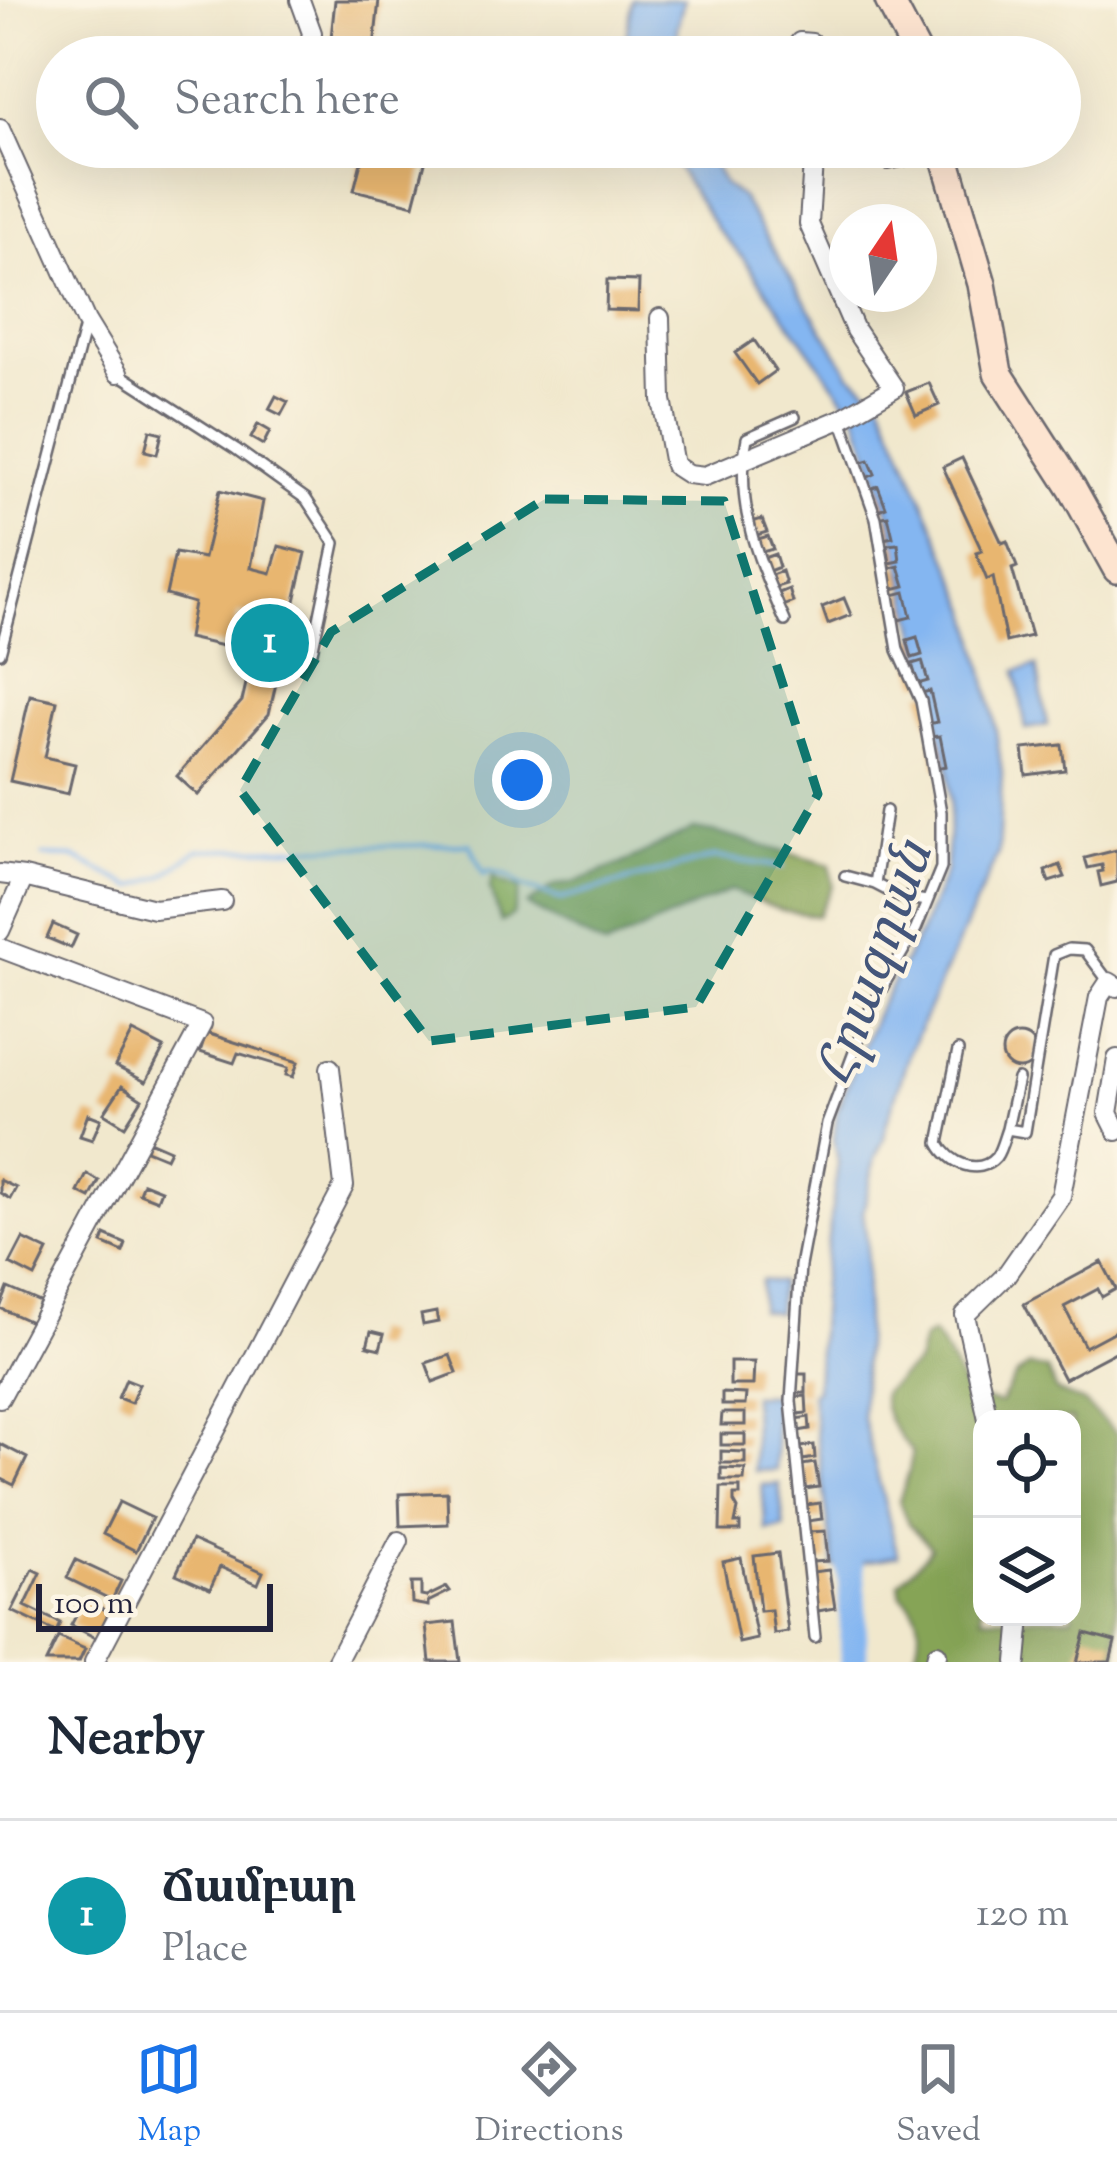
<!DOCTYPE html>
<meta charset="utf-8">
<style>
body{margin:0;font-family:"Sorts Mill Goudy","Noto Serif Armenian",serif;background:#f2f2f3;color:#1f2937}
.controls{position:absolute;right:36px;bottom:36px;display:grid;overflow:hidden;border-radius:24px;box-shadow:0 12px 48px #0002}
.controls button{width:108px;height:108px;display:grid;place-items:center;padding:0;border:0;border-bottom:3px solid #e0e1e3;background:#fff;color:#1f2937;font:60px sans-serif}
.compass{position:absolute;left:829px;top:204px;width:108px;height:108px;border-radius:50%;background:#fff;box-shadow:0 12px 48px #0002;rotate:13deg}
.scale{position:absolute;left:36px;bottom:30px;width:237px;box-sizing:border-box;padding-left:12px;border:6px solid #22223b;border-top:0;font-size:33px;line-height:42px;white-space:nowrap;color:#22223b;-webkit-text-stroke:9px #fcf5e5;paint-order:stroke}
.you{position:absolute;left:522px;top:780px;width:42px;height:42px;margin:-30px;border:9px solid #fff;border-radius:50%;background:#1a73e8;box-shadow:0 0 0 18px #1a73e833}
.badge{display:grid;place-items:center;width:78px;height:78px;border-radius:50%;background:#1a73e8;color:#fff;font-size:39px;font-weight:700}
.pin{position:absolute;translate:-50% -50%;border:6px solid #fff;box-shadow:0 3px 12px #0006}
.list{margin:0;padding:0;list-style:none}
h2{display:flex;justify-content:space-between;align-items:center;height:156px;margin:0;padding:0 48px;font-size:51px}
h2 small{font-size:39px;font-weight:400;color:#747a83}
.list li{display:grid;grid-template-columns:78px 1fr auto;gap:36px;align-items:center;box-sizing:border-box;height:192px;padding:0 48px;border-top:3px solid #e0e1e3}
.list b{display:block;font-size:45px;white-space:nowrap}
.list p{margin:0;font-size:39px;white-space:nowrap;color:#747a83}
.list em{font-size:39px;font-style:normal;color:#747a83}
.icon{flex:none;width:66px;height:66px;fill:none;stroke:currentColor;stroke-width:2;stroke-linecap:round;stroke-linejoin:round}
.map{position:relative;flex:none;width:1117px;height:1662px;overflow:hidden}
.search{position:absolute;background:#fff;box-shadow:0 12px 48px #0002;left:36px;right:36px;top:36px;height:132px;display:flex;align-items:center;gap:30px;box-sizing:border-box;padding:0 42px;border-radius:66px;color:#747a83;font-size:45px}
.sheet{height:348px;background:#fff}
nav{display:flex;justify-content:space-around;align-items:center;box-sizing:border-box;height:168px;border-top:3px solid #e0e1e3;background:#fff;font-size:33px;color:#747a83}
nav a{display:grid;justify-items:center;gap:6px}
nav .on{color:#1a73e8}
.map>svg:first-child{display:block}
.green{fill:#a9bc60;stroke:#666f4e;stroke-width:3}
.forest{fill:#86a456;stroke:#546348;stroke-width:3;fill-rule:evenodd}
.water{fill:#84b6f1;stroke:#536c96;stroke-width:3}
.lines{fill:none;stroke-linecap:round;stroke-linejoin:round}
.stream{stroke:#84b6f1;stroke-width:4.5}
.river{stroke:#84b6f1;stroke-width:27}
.building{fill:#e8b66f}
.lane-casing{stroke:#6a676e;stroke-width:14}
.street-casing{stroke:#6a676e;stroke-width:22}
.secondary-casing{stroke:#6a676e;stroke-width:32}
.lane{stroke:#fff;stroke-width:9}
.street{stroke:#fff;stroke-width:18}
.secondary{stroke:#fde4d0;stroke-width:27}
.marked{fill:#0f766e;fill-opacity:0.2;stroke:#0f766e;stroke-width:9;stroke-dasharray:24 15;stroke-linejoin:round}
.labels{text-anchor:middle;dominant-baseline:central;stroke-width:9;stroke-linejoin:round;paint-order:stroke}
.water-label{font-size:54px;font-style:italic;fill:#44567b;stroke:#fcf5e5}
</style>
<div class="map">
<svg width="1117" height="1662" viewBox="0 0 1117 1662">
<rect width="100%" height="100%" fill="#fcf5e5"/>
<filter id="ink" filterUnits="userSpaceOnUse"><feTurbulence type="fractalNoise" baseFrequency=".00833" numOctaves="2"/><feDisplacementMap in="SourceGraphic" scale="24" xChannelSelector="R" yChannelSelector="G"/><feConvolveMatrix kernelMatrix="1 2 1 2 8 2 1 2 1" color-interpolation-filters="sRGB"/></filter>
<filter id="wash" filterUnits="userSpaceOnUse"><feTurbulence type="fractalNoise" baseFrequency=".004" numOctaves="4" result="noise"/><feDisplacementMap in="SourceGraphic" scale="48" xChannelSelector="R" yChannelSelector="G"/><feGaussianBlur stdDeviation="2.7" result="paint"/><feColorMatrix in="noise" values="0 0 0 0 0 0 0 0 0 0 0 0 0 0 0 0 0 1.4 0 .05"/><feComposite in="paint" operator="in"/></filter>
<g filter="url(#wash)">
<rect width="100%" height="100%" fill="#f1e8cd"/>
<path class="green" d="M493,877l6,5 21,7 -7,26 -12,7 -11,-34z"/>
<path class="forest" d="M694,829l24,4 112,32 3,20 -16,31 -36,-6 -50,-20 -126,57 -78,-42 28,-20 18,-2 48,-19z
M933,1334c17,20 23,42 36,64l31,5 16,-27 13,-10 18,4 9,21 28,12 33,31v228h-204c8,-27 12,-49 -12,-67l-2,-12 27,-28 5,-8 -23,-23 -9,-23 10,-29 3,-20c-15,-19 -31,-35 -29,-60l34,-29 6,-24zM982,1419h90v198h-90z"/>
<path class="water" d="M632,0h52l-7,28v29h-54z
M664,147h41l19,38 17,12 109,177 30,24 90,212 24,107 8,56 -4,81 -88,196 -24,75 -2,13 -9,20 -12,54 4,32 -5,171 36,141 -64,11 -23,-174 5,-3 6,-107 16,-120 -4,-24 3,-28 40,-100 43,-78 26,-63 5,-71 -3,-32 -57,-249 -34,-102 -114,-158 -26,-29z
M1037,666l10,59 -21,4 -10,-58z
M761,1280l19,2 -3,31 -17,-3z
M752,1395h22l2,75 -22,1z
M779,1484l5,44 -18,2 -4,-45z"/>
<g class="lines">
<path class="stream" d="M43,856l30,1 60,30 30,-11 35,-26 272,-6 14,31 5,-4 20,6 12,9 40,13 154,-42 67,10"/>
<path class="river" d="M845,1529l7,53 2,80"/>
</g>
<g id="blocks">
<path class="building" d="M335,0h44l-6,57h-44z
M365,147h64l-15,58 -60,-15z
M607,280l32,1 -1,30 -32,-1z
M754,340l21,31 -18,13 -22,-31z
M929,383l10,22 -23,10 -10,-23z
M276,396l12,6 -7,13 -12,-6z
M258,424l12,7 -7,14 -12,-7z
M150,430l12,3 -5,21 -12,-3z
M962,458l40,85 5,-2 10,26 -5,2 19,67 -25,6 -13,-65 -6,3 -11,-27 6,-2 -39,-84z
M869,460l6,14 -9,4 -6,-15z
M878,486l8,21 -8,3 -8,-21z
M220,490l43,11 -12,67 20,5 8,-27 27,7 -37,161 -71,81 -21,-19 65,-75 19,-83 -23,-4 -7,34 -43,-10 6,-35 -28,-8 9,-42 29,5z
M888,516l5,21 -10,2 -5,-21z
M762,519l5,13 -10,3 -5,-13z
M768,536l5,13 -11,3 -4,-13z
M898,544l2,17 -10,2 -3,-18z
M775,554l4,13 -10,4 -5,-13z
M899,566l6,20 -12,3 -6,-20z
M782,571l4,13 -10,3 -5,-12z
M789,589l4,13 -10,4 -4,-13z
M905,592l6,25 -12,3 -6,-25z
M844,598l7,17 -23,9 -6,-17z
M917,637l5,18 -10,3 -5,-18z
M922,661l6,20 -10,3 -6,-20z
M930,691l7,31 -9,2 -7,-31z
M30,695l27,6 -12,56 30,7 -7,30 -58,-13z
M940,736l6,30 -10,2 -6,-31z
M1062,745l3,25 -39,5 -3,-26z
M1117,850v32l-16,4 -3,-14 5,-1 -1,-6 -14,3 -3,-10z
M1060,865l5,12 -16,5 -4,-11z
M53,924l24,11 -6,13 -24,-10z
M133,1032l31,16 -18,34 -31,-16z
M206,1033l92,29 -5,15 -7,-2 2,-7 -50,-15 -4,10 -34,-11z
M1002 1052a17 17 0 1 1 34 0a17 17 0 1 1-34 0Z
M122,1086l20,13 -17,27 -21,-13z
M88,1114l13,5 -9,21 -12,-4z
M149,1141l21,9 -4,8 -20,-8z
M87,1174l12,7 -9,17 -12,-6z
M0,1180l16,8 -6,11 -10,-6z
M143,1183l18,7 -4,10 -18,-7z
M105,1235l21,9 -3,8 -21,-9z
M23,1239l25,12 -13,26 -25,-13z
M1102,1262l14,27 -14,8 -4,-8 -34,18 21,40 32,-17v21l-53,28 -40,-75z
M8,1288l32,14 -9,20 -31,-14z
M436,1312l2,10 -15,3 -2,-10z
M371,1331l13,3 -4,15 -13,-3z
M450,1355l7,18 -24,9 -7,-19z
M730,1362h24l-1,23h-23z
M795,1374h11v19h-11z
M126,1379l13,5 -8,19 -13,-5z
M722,1393l24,1 -1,11h-23z
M806,1396l1,17 -11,1 -2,-17z
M722,1413h23v12h-24z
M809,1417l1,12 -12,2 -2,-12z
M721,1434h24v11h-24z
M0,1444l27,14 -13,27 -14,-7z
M814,1445l1,13 -12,2 -2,-13z
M721,1451l24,1v11h-24z
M815,1463l4,24 -14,2 -3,-24z
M721,1468l24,1 -1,11h-23z
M721,1487h19v8h-6v7l4,7 -3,14h5v8h-20z
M447,1492l1,32 -48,2 -1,-32z
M119,1502l33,16 -16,33 -33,-17z
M820,1503l2,16 -14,2 -2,-16z
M825,1531l3,30 -15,1 -3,-30z
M192,1540l71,32 -5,12 -38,-17 -10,22 -34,-15z
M778,1553l10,79 -14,2 -3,-24 -11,1 -6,-55z
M741,1558l16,81 -18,4 -16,-81z
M76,1560l45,21 -9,19 -45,-22z
M33,1569l8,4 -16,33 35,17 -4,9 -44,-21z
M829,1570l6,38 -17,3 -6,-39z
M411,1583h10v13l5,1 21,-10 3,4 -22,11v4l-16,-3z
M85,1599l24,13 -13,26 -25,-13z
M455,1622l5,40h-30l-4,-37z
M1085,1633l30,8 -5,21h-33z
M58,1637l27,12 -6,13h-33z"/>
</g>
</g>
<g filter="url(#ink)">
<use href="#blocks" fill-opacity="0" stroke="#6a676e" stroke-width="3"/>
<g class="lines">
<g class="lane-casing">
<path id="lane" d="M118,373l118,76 70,50 29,44 -23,109
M785,621c-27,-60 -51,-117 -38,-183l48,-21
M0,653l85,-327
M845,876l30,8 25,13 27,4
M875,884l11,-73
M958,1051l-19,92c10,20 39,34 57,14 5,-7 8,-20 11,-28l18,3 29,-177 15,-6 16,1 24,32
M1007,1129l11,-50
M815,1637l-24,-236 9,-135 27,-142 44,-117 45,-78 25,-61v-56l-20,-111 -23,-51 -22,-132 -35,-99"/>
</g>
<g class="street-casing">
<path id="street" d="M300,0l12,33 -5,24
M789,57l11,-15 12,1 15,14
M0,129l86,192 32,52
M863,147l25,13 54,-12
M660,318l2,82 12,65 14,9 17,2 136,-57 53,-31 -39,-58 -46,-106 4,-63 -4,-14
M0,874l24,3 130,32 68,-8
M0,931l24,-54
M0,948l202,76 -202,374
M1117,1059l-9,54 9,18
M988,1419l-23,-104 41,-40 55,-79 38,-199 10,-15 8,5
M94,1662l250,-476 -14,-118
M336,1662l63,-121
M935,1662l2,-8
M1017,1662l4,-45"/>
</g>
<g class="secondary-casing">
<path id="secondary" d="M889,0l30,57
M942,147l40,137 16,89 74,115 45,81"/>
</g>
<use href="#lane" class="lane"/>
<use href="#street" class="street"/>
<use href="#secondary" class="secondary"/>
</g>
</g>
<path class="marked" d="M545,499l179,2 94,293 -122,213 -267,34 -189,-251 91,-158z"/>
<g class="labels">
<g class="water-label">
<text transform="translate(878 965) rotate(-71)">Հրազդան</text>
</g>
</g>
</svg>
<div class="controls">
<button><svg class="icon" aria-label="locate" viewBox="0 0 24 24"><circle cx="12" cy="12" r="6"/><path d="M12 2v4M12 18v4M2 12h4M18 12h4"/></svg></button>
<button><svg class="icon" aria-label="layers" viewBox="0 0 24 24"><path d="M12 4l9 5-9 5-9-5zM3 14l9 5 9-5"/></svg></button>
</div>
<svg class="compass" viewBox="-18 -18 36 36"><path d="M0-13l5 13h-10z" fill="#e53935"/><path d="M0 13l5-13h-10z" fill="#747a83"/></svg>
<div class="scale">100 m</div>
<div class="you"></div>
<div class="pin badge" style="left:270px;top:643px;background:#0f9aa8">1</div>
<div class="search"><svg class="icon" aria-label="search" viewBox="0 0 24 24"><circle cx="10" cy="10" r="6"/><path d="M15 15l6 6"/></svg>Search here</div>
</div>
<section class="sheet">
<h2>Nearby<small></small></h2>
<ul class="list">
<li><span class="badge" style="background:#0f9aa8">1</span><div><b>Ճամբար</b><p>Place</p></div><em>120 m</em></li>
</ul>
</section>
<nav>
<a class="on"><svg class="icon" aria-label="map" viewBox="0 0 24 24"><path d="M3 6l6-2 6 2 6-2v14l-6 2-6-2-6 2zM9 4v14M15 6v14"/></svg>Map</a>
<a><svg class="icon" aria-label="directions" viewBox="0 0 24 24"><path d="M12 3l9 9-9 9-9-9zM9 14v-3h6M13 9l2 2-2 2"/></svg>Directions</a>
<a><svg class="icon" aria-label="saved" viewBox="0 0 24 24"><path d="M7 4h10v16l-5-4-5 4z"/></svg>Saved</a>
</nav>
